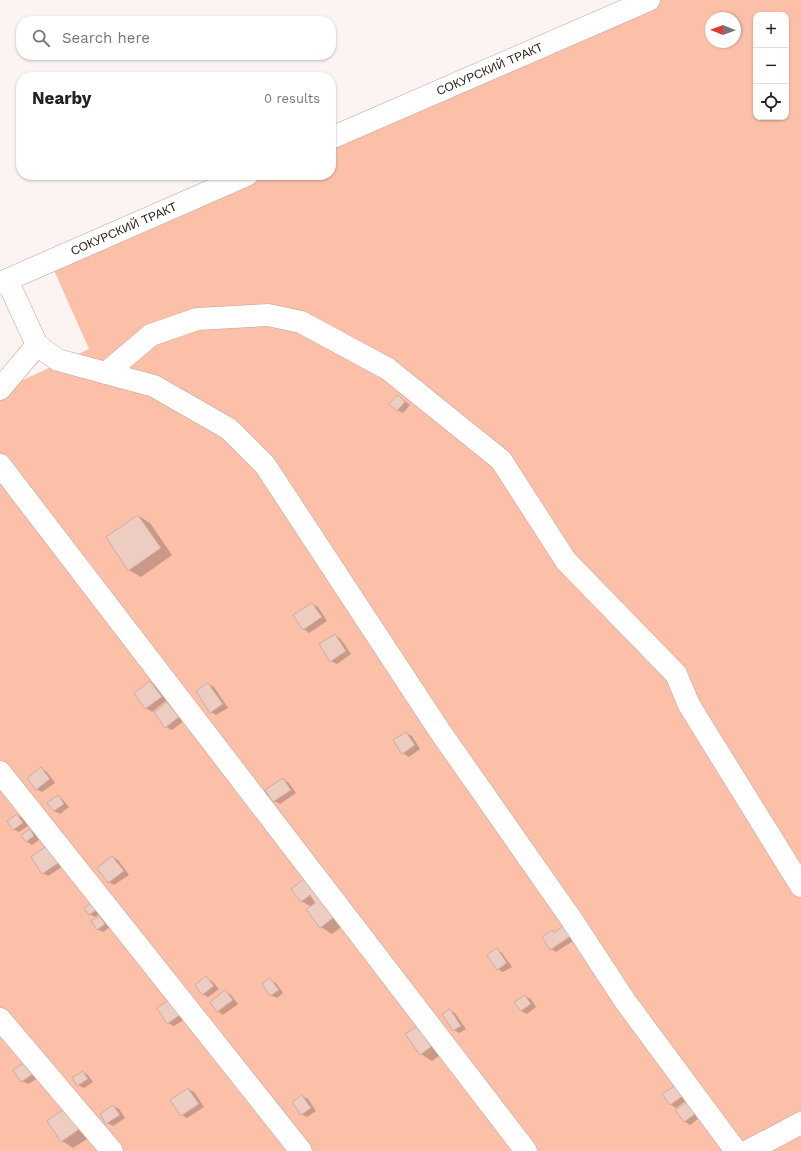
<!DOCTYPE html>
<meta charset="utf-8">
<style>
body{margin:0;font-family:"Work Sans",sans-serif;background:#f2f2f2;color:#222}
.controls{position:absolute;right:12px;top:12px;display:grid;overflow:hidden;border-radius:8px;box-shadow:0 1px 3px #0004}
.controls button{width:36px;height:36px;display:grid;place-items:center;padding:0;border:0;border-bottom:1px solid #e0e0e0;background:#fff;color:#222;font:20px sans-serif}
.compass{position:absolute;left:705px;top:12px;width:36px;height:36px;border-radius:50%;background:#fff;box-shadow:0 1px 3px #0004;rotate:271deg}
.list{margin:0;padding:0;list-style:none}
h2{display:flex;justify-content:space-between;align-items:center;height:52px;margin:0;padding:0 16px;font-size:17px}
h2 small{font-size:13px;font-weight:400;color:#767676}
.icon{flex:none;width:22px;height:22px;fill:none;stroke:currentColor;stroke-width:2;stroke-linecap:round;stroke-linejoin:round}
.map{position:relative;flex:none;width:801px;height:1151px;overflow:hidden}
.search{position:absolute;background:#fff;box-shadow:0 1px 3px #0004;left:16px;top:16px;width:320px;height:44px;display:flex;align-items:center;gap:10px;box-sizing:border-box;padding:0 14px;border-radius:16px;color:#767676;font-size:15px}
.panel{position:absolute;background:#fff;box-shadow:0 1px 3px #0004;left:16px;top:72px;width:320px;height:108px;border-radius:16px}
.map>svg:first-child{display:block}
.green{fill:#fcbfa8;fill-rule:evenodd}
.shadow{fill:#0003}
.building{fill:#edcdc1;stroke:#ccada2}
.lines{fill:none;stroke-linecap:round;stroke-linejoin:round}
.minor-casing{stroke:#c2a499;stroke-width:23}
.minor{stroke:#fff;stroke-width:22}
.labels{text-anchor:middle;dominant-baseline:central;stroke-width:3.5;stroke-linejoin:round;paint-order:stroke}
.street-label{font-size:12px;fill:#261b16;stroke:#fff}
</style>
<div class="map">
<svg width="801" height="1151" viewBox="0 0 801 1151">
<rect width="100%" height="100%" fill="#fbf4f2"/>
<path class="green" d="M649,0h152v1151h-801v-760l89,-42 -39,-88 197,-86h84v-37zM756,15h30v102h-30zM711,18h24v24h-24z"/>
<path class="shadow" d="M398,396l12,9 -7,8 -6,-3z
M139,516l11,7 22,32 -31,22 -12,-7z
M312,604l6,3 9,14 -18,12 -5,-4z
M335,635l5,3 11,16 -14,10 -6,-3z
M150,683l6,3 11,14 -15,12 -6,-4z
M208,684l6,3 14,21 -12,7 -5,-3z
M167,703l6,3 11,15 -12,9 -6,-3z
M406,733l6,3 8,13 -11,8 -6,-4z
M41,768l6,4 8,11 -13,9 -6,-3z
M283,779l6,4 7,10 -16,11 -6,-3z
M58,796l5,4 6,7 -9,7 -6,-3z
M17,815l6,3 5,8 -9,6 -6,-3z
M30,830l5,4 4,6 -7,5 -6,-4z
M48,846l17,19 -17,11 -5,-3z
M112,857l6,3 11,15 -15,10 -5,-3z
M308,877l40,45 -16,12 -11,-7 -9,-20 -11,-6z
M93,903l10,9 -8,5 -5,-3z
M100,917l5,3 5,7 -7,5 -6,-3z
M565,926l11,13 -20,13 -5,-3 1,-17 3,1z
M497,950l5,3 10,14 -9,5 -5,-3z
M206,978l6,3 7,8 -11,8 -5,-3z
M270,980l6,3 7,10 -6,5 -6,-3z
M225,991l6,4 7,9 -15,11 -5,-4 -7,-9z
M525,996l6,3 5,8 -9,7 -6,-3z
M170,1000l15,19 -11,7 -6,-3z
M450,1010l5,3 11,16 -7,4 -5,-3z
M407,1034l39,17 -14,10 -11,-7z
M25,1063l13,15 -10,6 -6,-3z
M83,1072l5,3 5,7 -9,6 -6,-3z
M676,1087l12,12 -12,9 -6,-4z
M188,1089l6,3 10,15 -17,11 -5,-3z
M302,1096l6,3 8,12 -9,6 -6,-3z
M696,1104l7,11 -13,10 -6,-4z
M113,1106l6,3 6,9 -12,8 -6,-3z
M67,1108l26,27 -20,13 -11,-7z"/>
<path class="building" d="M398,395l7,7 -8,9 -8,-7z
M138,515l23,33 -33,23 -22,-34z
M312,603l10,14 -19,13 -10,-15z
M335,634l11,17 -16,11 -11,-18z
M150,681l12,16 -17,12 -11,-16z
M208,683l15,21 -13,9 -14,-22z
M167,702l12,15 -14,11 -11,-16z
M406,732l9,13 -13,9 -9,-14z
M41,767l9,12 -14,11 -9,-12z
M283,778l8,12 -18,12 -8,-12z
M58,795l6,9 -10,7 -7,-8z
M17,814l6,9 -10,7 -6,-9z
M30,829l4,7 -8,6 -5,-7z
M48,845l12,17 -18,12 -11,-17z
M112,856l12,15 -16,12 -11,-15z
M308,876l29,39 -17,13 -14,-19 9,-6 -5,-8 -9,7 -10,-13z
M93,902l5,7 -9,6 -5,-7z
M100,916l5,8 -8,6 -6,-9z
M564,925l7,11 -21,14 -8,-13 10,-7 2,3z
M497,948l10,15 -10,7 -10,-15z
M206,976l8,10 -12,9 -7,-10z
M270,978l9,12 -9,6 -8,-12z
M225,990l8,10 -16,12 -7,-10z
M525,995l6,9 -10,7 -7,-9z
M170,999l10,16 -13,9 -10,-16z
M450,1009l11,17 -8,5 -11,-17z
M421,1024l14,20 -15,11 -15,-21z
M25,1062l8,12 -12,8 -8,-12z
M83,1071l5,8 -11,7 -5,-8z
M676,1085l7,11 -13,9 -8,-11z
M188,1088l11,16 -18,12 -11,-16z
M302,1095l9,13 -10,7 -9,-13z
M690,1100l8,12 -14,10 -9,-12z
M113,1105l7,10 -14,9 -6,-10z
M67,1107l14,21 -20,14 -14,-21z"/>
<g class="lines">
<g class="minor-casing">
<g id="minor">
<path id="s1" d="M331,138l318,-138"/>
<path d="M7,280l30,65 21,15 48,13 45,-38 46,-16 71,-4 33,7 87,47 113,91 65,101 110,113 13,31 112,181"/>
<path id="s2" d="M0,283l247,-108"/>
<path d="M106,373l48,13 75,43 36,36 174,265 133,190 53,81 111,150"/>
<path d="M0,389l37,-44"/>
<path d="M0,465l526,686"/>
<path d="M0,772l301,379"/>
<path d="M0,1019l112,132"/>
<path d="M748,1151l53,-28"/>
</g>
</g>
<use href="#minor" class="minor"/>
</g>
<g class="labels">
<g class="street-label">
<text stroke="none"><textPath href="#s1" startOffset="173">СОКУРСКИЙ ТРАКТ</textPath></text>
<text stroke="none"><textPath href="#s2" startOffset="135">СОКУРСКИЙ ТРАКТ</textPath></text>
</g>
</g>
</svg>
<div class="controls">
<button>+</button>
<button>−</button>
<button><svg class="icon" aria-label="locate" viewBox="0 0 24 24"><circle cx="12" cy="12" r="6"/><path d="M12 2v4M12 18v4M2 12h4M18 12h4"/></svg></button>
</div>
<svg class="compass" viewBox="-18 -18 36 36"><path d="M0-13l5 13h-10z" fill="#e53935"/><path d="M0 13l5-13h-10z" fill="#767676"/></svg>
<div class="search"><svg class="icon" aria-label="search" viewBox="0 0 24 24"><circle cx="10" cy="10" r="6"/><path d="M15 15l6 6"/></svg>Search here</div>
<section class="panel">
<h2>Nearby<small>0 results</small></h2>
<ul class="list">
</ul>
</section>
</div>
